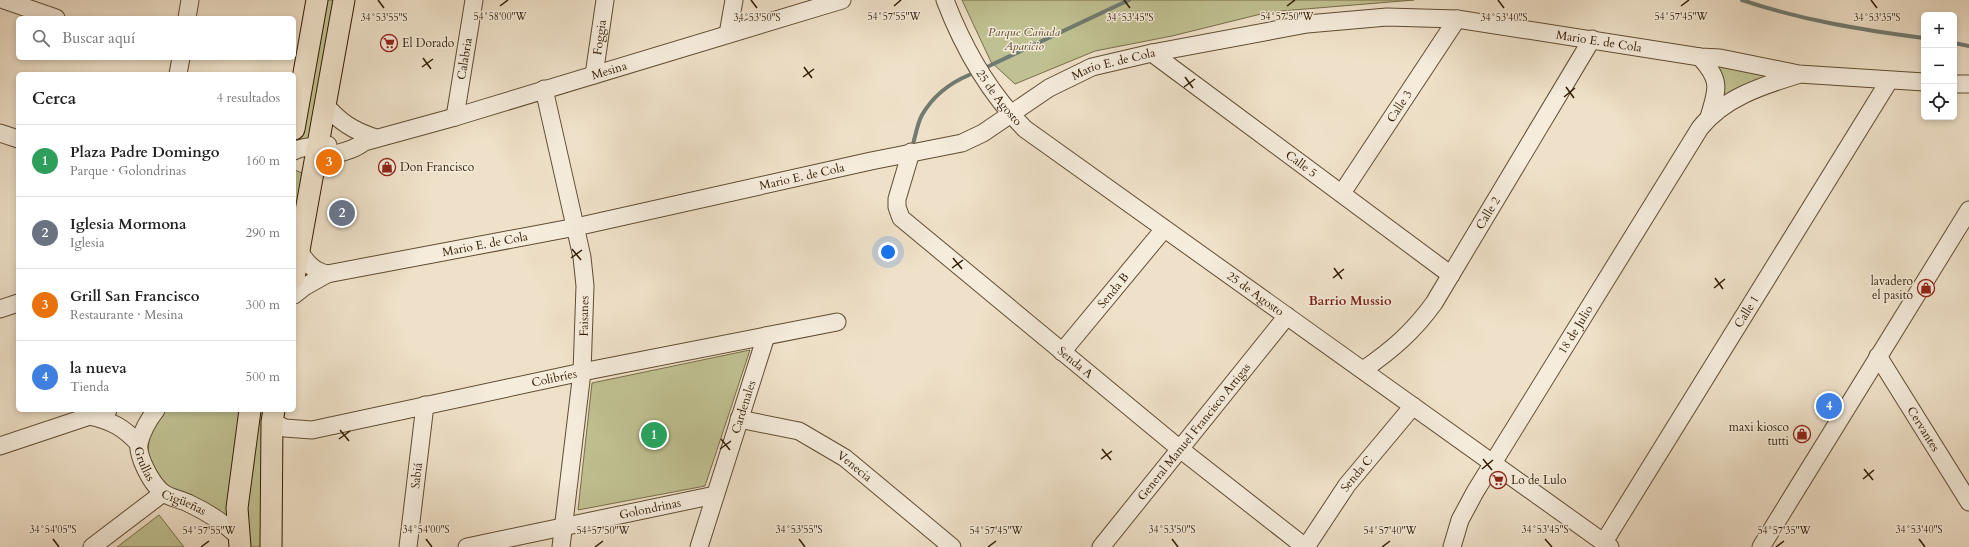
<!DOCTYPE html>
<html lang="es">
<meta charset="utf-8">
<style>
body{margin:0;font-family:Cardo,serif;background:#f2f2f2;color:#222}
.controls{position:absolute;right:12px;top:12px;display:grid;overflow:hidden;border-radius:6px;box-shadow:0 2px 6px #0003}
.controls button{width:36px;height:36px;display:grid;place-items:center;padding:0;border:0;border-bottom:1px solid #e0e0e0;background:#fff;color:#222;font:20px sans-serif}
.you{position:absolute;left:888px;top:252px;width:14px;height:14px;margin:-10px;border:3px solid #fff;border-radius:50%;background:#1a73e8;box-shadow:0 0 0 6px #1a73e833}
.badge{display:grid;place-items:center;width:26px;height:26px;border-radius:50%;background:#db2777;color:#fff;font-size:13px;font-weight:700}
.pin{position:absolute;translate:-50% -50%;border:2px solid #fff;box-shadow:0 1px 4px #0006}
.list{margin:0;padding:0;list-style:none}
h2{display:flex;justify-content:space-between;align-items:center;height:52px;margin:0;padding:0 16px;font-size:17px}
h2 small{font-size:13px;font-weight:400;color:#767676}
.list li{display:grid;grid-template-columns:26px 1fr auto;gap:12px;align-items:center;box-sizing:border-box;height:72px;padding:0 16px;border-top:1px solid #e0e0e0}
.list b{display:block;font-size:15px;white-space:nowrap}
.list p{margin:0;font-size:13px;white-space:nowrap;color:#767676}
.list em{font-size:13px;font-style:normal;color:#767676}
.icon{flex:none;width:22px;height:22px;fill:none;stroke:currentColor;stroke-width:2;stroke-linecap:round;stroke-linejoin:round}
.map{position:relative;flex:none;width:1969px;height:547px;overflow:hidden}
.search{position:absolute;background:#fff;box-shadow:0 2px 6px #0003;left:16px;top:16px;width:280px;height:44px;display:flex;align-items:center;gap:10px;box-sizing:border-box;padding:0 14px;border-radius:6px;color:#767676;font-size:15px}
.panel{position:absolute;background:#fff;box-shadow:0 2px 6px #0003;left:16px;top:72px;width:280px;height:340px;border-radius:6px}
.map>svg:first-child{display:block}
.green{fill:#c0c192;stroke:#786e49}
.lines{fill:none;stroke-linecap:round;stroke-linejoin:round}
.stream{stroke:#717b71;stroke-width:4}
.minor-casing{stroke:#604c32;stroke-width:19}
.major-casing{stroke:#311a00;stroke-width:23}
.minor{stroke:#f5ecdc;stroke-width:17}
.major{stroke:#efe1c9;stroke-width:21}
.ticks{fill:none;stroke:#311a00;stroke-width:1.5}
.labels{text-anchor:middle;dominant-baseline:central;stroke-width:3;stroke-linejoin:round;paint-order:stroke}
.park-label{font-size:12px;font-style:italic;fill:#5c4c2c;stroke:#f5ecdc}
.street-label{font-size:12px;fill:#311a00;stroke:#f5ecdc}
.poi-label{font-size:12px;fill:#311a00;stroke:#f5ecdc;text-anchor:start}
.neighbourhood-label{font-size:13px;font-weight:bold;fill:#7a1f14;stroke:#f5ecdc}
.ticks-label{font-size:10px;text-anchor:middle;fill:#311a00;stroke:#f5ecdc;stroke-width:3;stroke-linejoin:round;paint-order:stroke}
</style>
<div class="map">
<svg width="1969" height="547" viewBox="0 0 1969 547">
<rect width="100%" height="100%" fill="#efe1c9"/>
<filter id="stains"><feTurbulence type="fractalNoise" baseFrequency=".005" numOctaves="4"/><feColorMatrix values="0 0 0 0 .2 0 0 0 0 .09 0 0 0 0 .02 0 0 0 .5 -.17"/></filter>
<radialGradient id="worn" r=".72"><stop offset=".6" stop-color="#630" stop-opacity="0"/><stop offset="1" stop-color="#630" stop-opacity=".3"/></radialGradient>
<path class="green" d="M324,0h14l-25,141 -13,1z
M962,0h452l-145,12 -97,24 -77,15 -80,33 -24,-22z
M1717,63l67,12 -65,28 5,-21z
M295,170l7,3 -8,73v-71z
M750,350l-45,136 -127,24 14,-127z
M164,410h78l-12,109 -66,-35 -16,-26 1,-21z
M256,410h9l-1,137h-13c-12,-46 -1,-91 5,-137z
M159,515l25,32h-67z"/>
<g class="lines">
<path class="stream" d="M1742,0c59,20 120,30 182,38
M1954,43l15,3
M989,66l140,-66
M912,148c3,-10 5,-24 10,-33 11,-19 28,-32 47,-40"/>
<g class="minor-casing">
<g id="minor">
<path d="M4,0l52,18"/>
<path id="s1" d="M945,0c18,47 44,93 80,129l585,418"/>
<path d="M187,18l3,-18"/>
<path d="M728,34l6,-34"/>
<path id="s2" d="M1152,53l299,222"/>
<path d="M1700,57c21,23 18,31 9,60"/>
<path d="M178,74l3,-16"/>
<path id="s3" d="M594,75l11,-75"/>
<path d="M1954,84h15"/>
<path d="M544,89l38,168 3,29 -3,86 -21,175"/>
<path d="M324,103c15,19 30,28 52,35"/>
<path id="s4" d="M455,117l19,-117"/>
<path d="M0,133l18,6"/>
<path d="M294,151c12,-6 22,-4 34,-6"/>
<path id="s5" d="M911,152l-14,47v8l4,11 279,231 125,98"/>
<path id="s6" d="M316,160c16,-7 35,-7 48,-18l91,-25 387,-117"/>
<path id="s7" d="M1342,193l115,-174"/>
<path d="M299,251c8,12 14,20 28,23"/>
<path id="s8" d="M294,295l10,-8 23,-13 249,-47 295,-66 91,-18 21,-10 66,-45 43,-21 60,-14 155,-29 80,-7 70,2 243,38 20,1 79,16 125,8"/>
<path d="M0,309l18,-6"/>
<path id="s9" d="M1062,352l102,-123"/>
<path id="s10" d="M1878,356l91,146"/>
<path id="s11" d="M1363,370c29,-20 50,-38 71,-67l158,-264"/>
<path id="s12" d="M156,410c-7,9 -14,22 -17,33 -2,13 12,40 23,49 7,6 19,7 28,12 17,8 34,19 48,32"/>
<path d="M89,416c23,5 34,11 50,28"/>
<path id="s13" d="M739,419l60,12 46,27 107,89"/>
<path id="s14" d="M272,422l13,6 27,2 270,-58 255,-50"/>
<path d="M0,446l108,-36"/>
<path id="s15" d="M1604,542l285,-461"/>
<path d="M92,547l71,-54"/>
<path id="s16" d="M408,547l17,-142"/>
<path id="s17" d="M467,547l248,-52"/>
<path id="s18" d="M699,547l67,-211"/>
<path id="s19" d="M1101,547l186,-231"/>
<path id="s20" d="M1306,547l41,-62 66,-79"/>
<path id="s21" d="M1452,547l8,-27 15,-28 225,-364c24,-30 61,-42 97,-53"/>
<path d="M1761,547l208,-337"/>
</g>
</g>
<g class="major-casing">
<path id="major" d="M294,129l23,-129
M294,278l50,-278
M240,547l-3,-39 13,-98
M271,547l1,-125 2,-12"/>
</g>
<use href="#minor" class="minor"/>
<use href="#major" class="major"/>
</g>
<path class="ticks" d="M378,0l6,8M751,0l6,8M1124,0l6,8M1498,0l6,8M1871,0l6,8M500,6l8,-6M894,6l7,-6M1287,6l8,-6M1681,6l8,-6M423,58l8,11M422,67l11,-8M804,67l8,11M803,77l11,-8M1185,77l8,11M1184,87l11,-8M1566,87l8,11M1564,97l11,-9M572,249l9,11M571,258l11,-8M953,258l9,11M952,268l11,-8M1334,268l8,11M1333,278l11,-9M1715,278l8,11M1714,288l11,-9M340,430l9,11M339,439l11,-8M721,439l9,11M720,449l11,-8M1102,449l9,11M1101,459l11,-8M1483,459l9,11M1482,469l11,-9M1864,469l9,11M1863,479l11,-9M53,539l6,8M426,539l6,8M799,539l6,8M1172,539l6,8M1545,539l7,8M1919,539l6,8M201,547l8,-6M595,547l8,-6M988,547l8,-6M1382,547l8,-6M1776,547l8,-6"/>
<defs>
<g id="supermarket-ring" transform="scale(0.9)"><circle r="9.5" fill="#f5ecdc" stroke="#8f2418" stroke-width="1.5"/><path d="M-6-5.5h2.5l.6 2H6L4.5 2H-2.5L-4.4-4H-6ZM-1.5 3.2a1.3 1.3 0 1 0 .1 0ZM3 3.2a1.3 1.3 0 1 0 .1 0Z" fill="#8f2418"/></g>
<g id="shop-ring" transform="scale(0.9)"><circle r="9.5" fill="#f5ecdc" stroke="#8f2418" stroke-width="1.5"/><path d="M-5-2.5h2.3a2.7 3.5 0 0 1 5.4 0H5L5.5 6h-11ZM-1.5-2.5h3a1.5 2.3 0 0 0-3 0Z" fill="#8f2418"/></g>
</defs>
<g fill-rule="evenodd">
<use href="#supermarket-ring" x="389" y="43"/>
<use href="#shop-ring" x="387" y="167"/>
<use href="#shop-ring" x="1926" y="288"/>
<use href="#shop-ring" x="1802" y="434"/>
<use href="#supermarket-ring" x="1498" y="480"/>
</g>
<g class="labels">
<g class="park-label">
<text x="1024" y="32">Parque Cañada<tspan x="1024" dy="14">Aparicio</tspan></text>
</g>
<g class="street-label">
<text stroke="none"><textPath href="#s3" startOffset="38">Foggia</textPath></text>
<text stroke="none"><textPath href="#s8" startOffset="1352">Mario E. de Cola</textPath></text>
<text stroke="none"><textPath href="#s4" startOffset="59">Calabria</textPath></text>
<text stroke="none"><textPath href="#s8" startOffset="860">Mario E. de Cola</textPath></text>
<text stroke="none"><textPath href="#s6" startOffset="307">Mesina</textPath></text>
<text stroke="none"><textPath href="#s1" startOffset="112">25 de Agosto</textPath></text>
<text stroke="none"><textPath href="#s7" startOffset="104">Calle 3</textPath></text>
<text stroke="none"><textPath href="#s2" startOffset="186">Calle 5</textPath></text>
<text stroke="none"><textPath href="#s8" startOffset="524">Mario E. de Cola</textPath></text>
<text stroke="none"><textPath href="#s11" startOffset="203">Calle 2</textPath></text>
<text stroke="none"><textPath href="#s8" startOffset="200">Mario E. de Cola</textPath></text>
<text stroke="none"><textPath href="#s9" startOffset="80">Senda B</textPath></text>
<text stroke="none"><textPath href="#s1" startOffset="436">25 de Agosto</textPath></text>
<text stroke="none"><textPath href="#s15" startOffset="271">Calle 1</textPath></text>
<text transform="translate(584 316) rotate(-89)">Faisanes</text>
<text stroke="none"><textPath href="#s21" startOffset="251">18 de Julio</textPath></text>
<text stroke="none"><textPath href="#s5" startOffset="295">Senda A</textPath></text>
<text stroke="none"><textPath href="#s14" startOffset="289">Colibríes</textPath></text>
<text stroke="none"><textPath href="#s18" startOffset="147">Cardenales</textPath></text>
<text stroke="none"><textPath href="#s10" startOffset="86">Cervantes</textPath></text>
<text stroke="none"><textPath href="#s19" startOffset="148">General Manuel Francisco Artigas</textPath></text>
<text stroke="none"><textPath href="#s12" startOffset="59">Grullas</textPath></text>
<text stroke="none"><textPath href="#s13" startOffset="127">Venecia</textPath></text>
<text stroke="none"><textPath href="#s20" startOffset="89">Senda C</textPath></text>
<text stroke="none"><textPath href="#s16" startOffset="72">Sabiá</textPath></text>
<text stroke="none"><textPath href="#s12" startOffset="117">Cigüeñas</textPath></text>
<text stroke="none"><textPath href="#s17" startOffset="187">Golondrinas</textPath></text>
</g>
<g class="poi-label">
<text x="402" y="43">El Dorado</text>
<text x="400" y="167">Don Francisco</text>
<text x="1913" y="281" text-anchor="end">lavadero<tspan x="1913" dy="14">el pasito</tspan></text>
<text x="1789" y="427" text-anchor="end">maxi kiosco<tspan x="1789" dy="14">tutti</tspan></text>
<text x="1511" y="480">Lo de Lulo</text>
</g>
<g class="neighbourhood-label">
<text x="1350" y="301">Barrio Mussio</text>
</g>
</g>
<g class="ticks-label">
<text x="500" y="20">54°58'00"W</text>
<text x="894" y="20">54°57'55"W</text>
<text x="1287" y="20">54°57'50"W</text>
<text x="1681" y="20">54°57'45"W</text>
<text x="384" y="21">34°53'55"S</text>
<text x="757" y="21">34°53'50"S</text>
<text x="1130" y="21">34°53'45"S</text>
<text x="1504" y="21">34°53'40"S</text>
<text x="1877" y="21">34°53'35"S</text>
<text x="53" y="533">34°54'05"S</text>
<text x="426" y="533">34°54'00"S</text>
<text x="799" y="533">34°53'55"S</text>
<text x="1172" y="533">34°53'50"S</text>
<text x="1545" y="533">34°53'45"S</text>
<text x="1919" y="533">34°53'40"S</text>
<text x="209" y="534">54°57'55"W</text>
<text x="603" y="534">54°57'50"W</text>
<text x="996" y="534">54°57'45"W</text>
<text x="1390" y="534">54°57'40"W</text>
<text x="1784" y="534">54°57'35"W</text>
</g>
<rect width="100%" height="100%" filter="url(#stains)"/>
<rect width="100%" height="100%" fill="url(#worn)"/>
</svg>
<div class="controls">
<button>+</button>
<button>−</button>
<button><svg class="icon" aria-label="locate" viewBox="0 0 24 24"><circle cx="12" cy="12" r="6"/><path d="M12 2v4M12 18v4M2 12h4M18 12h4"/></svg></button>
</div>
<div class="you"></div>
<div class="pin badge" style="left:654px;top:435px;background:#2e9e5b">1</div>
<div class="pin badge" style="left:342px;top:213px;background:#6b7280">2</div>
<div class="pin badge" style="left:329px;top:162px;background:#e8710a">3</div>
<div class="pin badge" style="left:1829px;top:406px;background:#3f7fe0">4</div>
<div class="search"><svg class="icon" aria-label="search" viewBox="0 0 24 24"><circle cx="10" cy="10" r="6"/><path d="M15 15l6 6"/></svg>Buscar aquí</div>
<section class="panel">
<h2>Cerca<small>4 resultados</small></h2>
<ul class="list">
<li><span class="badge" style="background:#2e9e5b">1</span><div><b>Plaza Padre Domingo</b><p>Parque · Golondrinas</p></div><em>160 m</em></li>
<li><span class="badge" style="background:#6b7280">2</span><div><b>Iglesia Mormona</b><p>Iglesia</p></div><em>290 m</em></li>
<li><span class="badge" style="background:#e8710a">3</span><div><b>Grill San Francisco</b><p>Restaurante · Mesina</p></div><em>300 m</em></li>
<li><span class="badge" style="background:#3f7fe0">4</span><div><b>la nueva</b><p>Tienda</p></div><em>500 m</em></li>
</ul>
</section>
</div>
